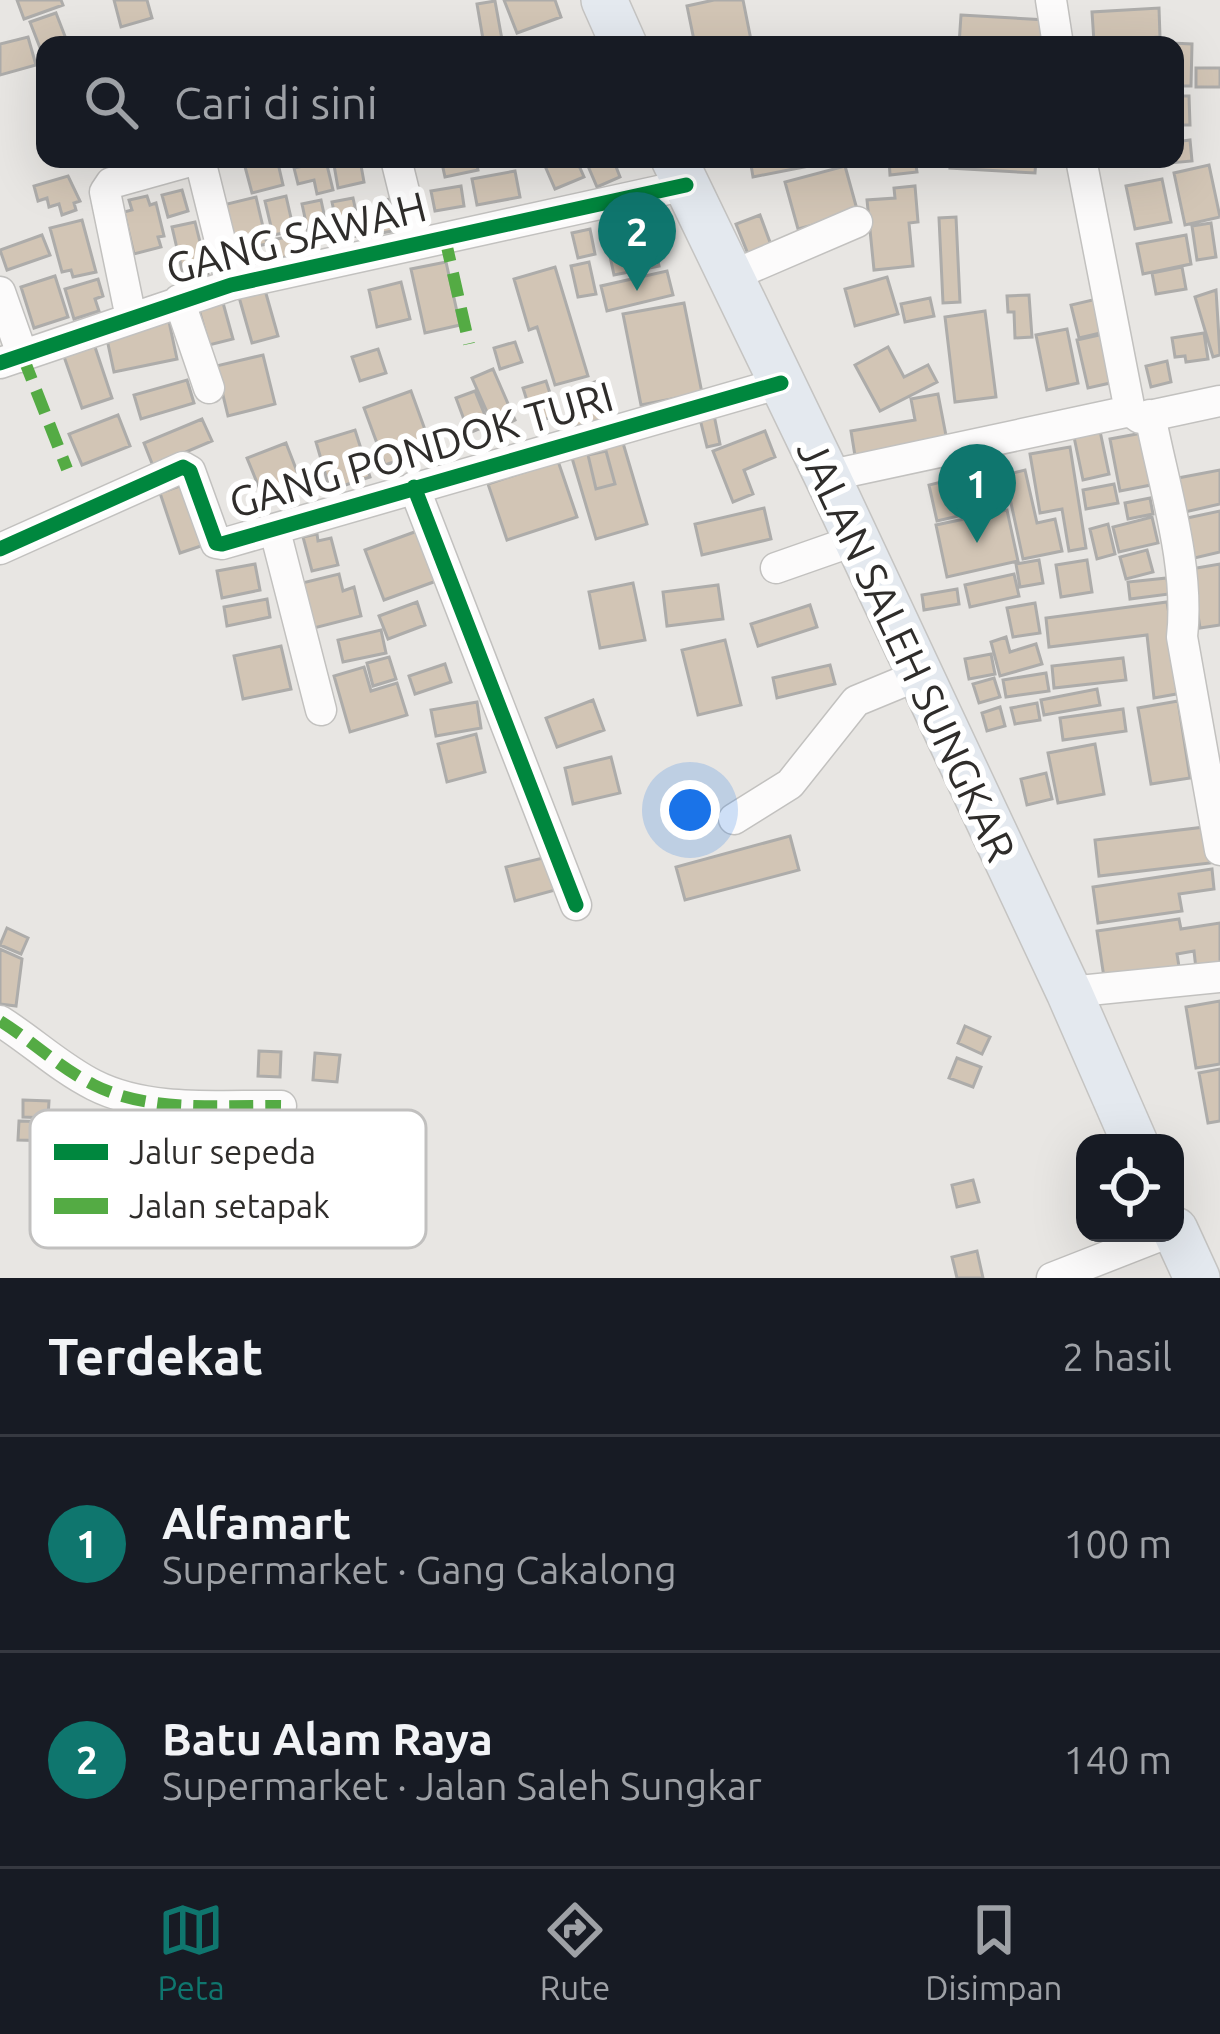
<!DOCTYPE html>
<html lang="id">
<meta charset="utf-8">
<style>
body{margin:0;font-family:Ubuntu,sans-serif;background:#242831;color:#f1f3f6}
.controls{position:absolute;right:36px;bottom:36px;display:grid;overflow:hidden;border-radius:24px;box-shadow:0 12px 48px #0002}
.controls button{width:108px;height:108px;display:grid;place-items:center;padding:0;border:0;border-bottom:3px solid #363941;background:#171b24;color:#f1f3f6;font:60px sans-serif}
.you{position:absolute;left:690px;top:810px;width:42px;height:42px;margin:-30px;border:9px solid #fff;border-radius:50%;background:#1a73e8;box-shadow:0 0 0 18px #1a73e833}
.badge{display:grid;place-items:center;width:78px;height:78px;border-radius:50%;background:#0f766e;color:#fff;font-size:39px;font-weight:700}
.pin{position:absolute;translate:-50% -99px;filter:drop-shadow(0 3px 6px #0008)}
.pin::after{content:'';position:absolute;top:63px;width:42px;height:36px;background:inherit;clip-path:polygon(0 0,100% 0,50% 100%)}
.list{margin:0;padding:0;list-style:none}
h2{display:flex;justify-content:space-between;align-items:center;height:156px;margin:0;padding:0 48px;font-size:51px}
h2 small{font-size:39px;font-weight:400;color:#9ea1a6}
.list li{display:grid;grid-template-columns:78px 1fr auto;gap:36px;align-items:center;box-sizing:border-box;height:216px;padding:0 48px;border-top:3px solid #363941}
.list b{display:block;font-size:45px;white-space:nowrap}
.list p{margin:0;font-size:39px;white-space:nowrap;color:#9ea1a6}
.list em{font-size:39px;font-style:normal;color:#9ea1a6}
.icon{flex:none;width:66px;height:66px;fill:none;stroke:currentColor;stroke-width:2;stroke-linecap:round;stroke-linejoin:round}
.map{position:relative;flex:none;width:1220px;height:1278px;overflow:hidden}
.search{position:absolute;background:#171b24;box-shadow:0 12px 48px #0002;left:36px;right:36px;top:36px;height:132px;display:flex;align-items:center;gap:30px;box-sizing:border-box;padding:0 42px;border-radius:24px;color:#9ea1a6;font-size:45px}
.sheet{height:588px;background:#171b24}
nav{display:flex;justify-content:space-around;align-items:center;box-sizing:border-box;height:168px;border-top:3px solid #363941;background:#171b24;font-size:33px;color:#9ea1a6}
nav a{display:grid;justify-items:center;gap:6px}
nav .on{color:#0f766e}
.map>svg:first-child{display:block}
.building{fill:#d2c5b5;stroke:#adacaa;stroke-width:3}
.lines{fill:none;stroke-linecap:round;stroke-linejoin:round}
.minor-casing{stroke:#c2c1bf;stroke-width:33}
.highway-casing{stroke:#c5c4c2;stroke-width:48}
.minor{stroke:#fcfbfb;stroke-width:30}
.highway{stroke:#e4e9ef;stroke-width:45}
.quiet{stroke:#54ab44;stroke-width:12;stroke-dasharray:24 12;stroke-linecap:butt}
.cycleway-casing{stroke:#fff;stroke-width:22}
.cycleway{stroke:#00873e;stroke-width:15}
.labels{text-anchor:middle;dominant-baseline:central;stroke-width:12;stroke-linejoin:round;paint-order:stroke}
.street-label{font-size:42px;fill:#2f2d2b;stroke:#fff}
.key{fill:#fff;stroke:#c1c0bf;stroke-width:3}
.key-label{font-size:33px;fill:#2f2d2b}
</style>
<div class="map">
<svg width="1220" height="1278" viewBox="0 0 1220 1278">
<rect width="100%" height="100%" fill="#e8e6e3"/>
<path class="building" d="M17,0h44l2,5 -39,14z
M114,0h33l5,18 -31,9z
M504,0h51l6,17 -44,16z
M714,0h29l9,45h-57l-8,-39z
M495,1l8,44h-19l-7,-41z
M1159,8l1,29 -66,5 -2,-30z
M56,13l12,31 -23,1 -3,8 -12,-31z
M961,15l85,5 -2,25h-85z
M28,37l8,28 -36,10v-31z
M1170,43l22,1 -1,42h-16v-41z
M1196,68h24v19h-24z
M1176,96h13l1,29h-13z
M1190,140l2,21 -22,2 -1,-4h6v-17z
M260,159h17l6,26 -31,8 -8,-30z
M441,159h35l2,11 -33,7z
M542,159h34l8,18 -29,12z
M585,159h28l7,18 -23,10z
M750,159h68l1,5 -66,13z
M889,159h26l2,13 -27,3z
M951,159h85l-1,14 -85,-5z
M360,160l4,22 -26,6 -4,-23z
M326,161l7,29 -16,4 -3,-14 -16,4 -4,-16z
M1209,165l11,52 -35,8 -11,-52z
M845,166l13,47 -60,16 -13,-47z
M515,171l5,26 -43,8 -5,-26z
M68,176l12,25 -6,2 2,7 -14,5 -3,-11 -10,3 -2,-9 -9,3 -4,-15z
M1162,179l9,43 -36,7 -9,-43z
M461,186l3,20 -29,5 -4,-20z
M915,186l3,36 -9,1 4,43 -39,4 -7,-70 28,-2 -1,-10z
M182,190l6,21 -20,6 -6,-22z
M147,196l3,9 6,-2 8,33 -6,1 3,10 -27,7 -10,-42 8,-2 -3,-10z
M286,196l8,35 -21,4 -8,-34z
M256,197l11,47 -10,2 3,11 -21,5 -20,-56z
M400,197l7,31 -25,5 -7,-31z
M353,198l8,37 -21,5 -8,-38z
M321,200l8,37 -19,4 -8,-37z
M645,200l14,66 -45,9 -14,-66z
M760,215l11,30 -23,9 -12,-30z
M956,217l4,85 -17,1 -4,-85z
M82,220l14,52 -23,5 -2,-7 -9,2 -12,-44z
M195,222l14,56 -24,5 -13,-56z
M1211,223l5,34 -19,3 -5,-34z
M590,229l5,25 -17,4 -6,-25z
M42,235l8,20 -43,15 -7,-20z
M297,235l4,19 -20,4 -4,-19z
M1186,235l5,29 -48,10 -6,-30z
M446,262l14,63 -35,8 -14,-64z
M589,262l7,32 -18,3 -7,-31z
M555,267l33,109 -33,9 -18,-58 -8,3 -15,-51z
M1182,267l4,22 -30,5 -4,-21z
M667,271l6,24 -66,16 -6,-25z
M55,276l13,41 -34,11 -13,-41z
M887,277l11,37 -43,12 -10,-37z
M98,279l5,17 -8,3 4,12 -25,8 -9,-30z
M401,282l9,37 -33,8 -8,-37z
M263,283l15,53 -26,7 -15,-53z
M1216,290l4,65 -7,2 -18,-60z
M220,292l13,47 -24,6 -13,-46z
M1029,295l3,42 -17,1 -1,-26h-6l-1,-16z
M930,298l4,18 -29,6 -4,-18z
M1101,298l8,33 -30,7 -8,-33z
M684,303l18,90 -61,12 -18,-91z
M985,311l11,86 -41,5 -10,-85z
M168,317l9,42 -63,13 -9,-42z
M1067,329l11,54 -31,7 -11,-55z
M1108,333l11,48 -31,7 -11,-48z
M1204,333l4,26 -22,3 -1,-6 -10,1 -3,-19z
M92,338l20,60 -30,10 -21,-60z
M515,342l7,20 -22,7 -6,-21z
M888,347l16,30 24,-12 9,17 -57,29 -25,-46z
M378,349l8,24 -26,8 -8,-24z
M263,355l12,49 -47,12 -12,-50z
M1167,361l4,21 -20,5 -5,-21z
M493,369l22,51 -20,10 -23,-52z
M187,380l7,23 -53,16 -7,-24z
M601,380l13,43 -36,11 -13,-43z
M546,381l11,34 -23,8 -11,-35z
M411,391l21,58 -47,16 -21,-57z
M475,391l14,34 -20,8 -13,-35z
M938,394l10,52 -92,16 -5,-31 64,-11 -4,-21z
M118,415l12,31 -48,19 -13,-31z
M714,415l6,29 -13,3 -7,-28z
M202,419l10,22 -59,25 -9,-23z
M355,430l15,47 -40,13 -14,-48z
M765,431l10,26 -31,13 9,24 -20,8 -20,-51z
M1100,431l9,43 -26,6 -9,-43z
M1142,433l9,52 -31,6 -10,-52z
M286,443l17,44 -38,15 -18,-44z
M623,443l24,81 -51,15 -24,-81z
M1070,447l16,101 -17,3 -7,-42 -22,4 -10,-59z
M606,451l9,33 -19,5 -8,-34z
M558,461l19,56 -70,23 -19,-56z
M997,468l9,37 -69,16 -8,-36z
M1025,470l12,53 18,-4 7,32 -39,8 -18,-84z
M1220,470v34l-35,8 -7,-34z
M185,484l19,61 -24,8 -20,-60z
M1114,484l4,19 -32,6 -3,-19z
M1150,498l3,16 -25,5 -3,-16z
M764,508l7,31 -69,16 -7,-31z
M1007,510l11,51 -71,16 -11,-52z
M1220,511v41l-34,8 -8,-40z
M1152,517l6,26 -39,9 -6,-25z
M1108,524l7,30 -18,5 -7,-30z
M420,530l19,50 -55,20 -19,-50z
M317,534l1,7 13,-3 7,27 -26,6 -9,-34z
M1147,550l6,22 -27,7 -6,-22z
M1039,560l4,23 -23,4 -4,-23z
M1087,560l5,32 -31,5 -5,-32z
M255,564l5,26 -38,8 -5,-27z
M1220,564v61l-20,3 -9,-59z
M339,574l4,17 11,-4 7,29 -47,12 -12,-45z
M1014,574l5,22 -49,11 -5,-22z
M1167,578l2,16 -39,5 -2,-17z
M633,583l12,57 -45,8 -11,-56z
M718,585l5,34 -56,7 -4,-34z
M957,589l2,15 -35,6 -2,-15z
M267,599l3,18 -43,9 -3,-19z
M417,602l8,23 -37,14 -9,-23z
M1167,602l15,91 -28,5 -7,-63 -98,12 -3,-29z
M1035,603l5,30 -27,4 -6,-29z
M810,605l7,22 -59,19 -7,-22z
M381,630l5,23 -43,9 -5,-22z
M1006,637l4,15 26,-8 6,20 -42,12 -9,-34z
M725,640l16,65 -43,10 -16,-65z
M281,646l10,43 -48,10 -9,-43z
M991,654l4,20 -26,5 -4,-20z
M389,657l7,22 -23,7 -6,-23z
M1123,658l3,22 -72,8 -2,-22z
M445,664l6,18 -36,12 -6,-18z
M830,665l5,19 -58,14 -4,-20z
M364,667l7,24 26,-8 10,32 -57,17 -16,-56z
M1046,673l3,18 -43,6 -3,-17z
M994,678l6,19 -21,6 -6,-19z
M1097,689l3,16 -56,10 -3,-15z
M593,700l11,30 -47,17 -11,-29z
M1178,701l12,77 -39,6 -13,-76z
M477,702l4,26 -45,8 -5,-26z
M1037,703l3,17 -25,4 -4,-16z
M1000,707l5,19 -18,5 -5,-18z
M1123,709l3,22 -63,9 -3,-22z
M476,734l9,38 -38,10 -9,-38z
M1095,744l9,50 -46,9 -10,-50z
M611,757l9,36 -47,11 -8,-36z
M1046,773l6,26 -25,6 -6,-26z
M1205,827l5,36 -111,13 -4,-36z
M790,836l9,34 -114,30 -9,-33z
M551,856l8,33 -44,12 -9,-34z
M1212,869l2,20 -35,5 3,17 -84,12 -5,-36z
M1179,919l2,10 39,-6v42l-24,4 -2,-18 -17,3 3,19 -75,11 -8,-53z
M7,928l21,10 -7,16 -21,-9z
M0,949l22,10 -6,47 -16,-2z
M1220,1001v63l-24,4 -10,-61z
M965,1026l25,11 -8,17 -24,-11z
M259,1051l22,1 -1,25 -22,-1z
M315,1053l25,2 -3,27 -24,-2z
M957,1058l24,9 -8,20 -24,-9z
M1220,1069v52l-12,2 -9,-50z
M23,1100l26,1 -1,17 -25,-1z
M19,1121l35,1v19l-36,-1z
M973,1180l6,22 -22,5 -5,-22z
M977,1251l6,27h-26l-5,-21z"/>
<g class="lines">
<g class="minor-casing">
<path id="minor" d="M1051,0l7,45
M396,159l21,85
M1081,159l49,252
M729,277l128,-55
M0,292l23,65
M179,300l30,88
M131,318l-26,-126 6,-9 79,-22 11,3 30,121
M0,363l231,-78 455,-100
M1150,415c14,72 40,150 32,222l38,213
M827,476l303,-65 10,7 80,-17
M414,487l162,418
M275,531l46,179
M0,549l183,-82 7,4 26,72 6,1 559,-161
M776,568l80,-28
M734,819l56,-35 66,-83 63,-26
M1069,992l151,-15
M0,1021c32,20 60,47 94,64 55,28 127,20 187,21
M1052,1278l115,-45"/>
</g>
<g class="highway-casing">
<path id="highway" d="M604,0l20,45
M674,159l153,317 242,516 66,151
M1175,1230l22,48"/>
</g>
<use href="#minor" class="minor"/>
<use href="#highway" class="highway"/>
<path class="quiet" d="M445,238l24,106
M23,357l44,112
M0,1021c32,20 60,47 94,64 55,28 127,20 187,21"/>
<g class="cycleway-casing">
<path id="cycleway" d="M0,363l231,-78 455,-100
M414,487l162,418
M0,549l183,-82 7,4 26,72 6,1 559,-161"/>
</g>
<use href="#cycleway" class="cycleway"/>
</g>
<g class="labels">
<g class="street-label">
<text transform="translate(296 237) rotate(-14)">GANG SAWAH</text>
<text transform="translate(421 449) rotate(-16)">GANG PONDOK TURI</text>
<text transform="translate(907 650) rotate(65)">JALAN SALEH SUNGKAR</text>
</g>
</g>
<rect x="30" y="1110" width="396" height="138" rx="18" class="key"/>
<rect x="54" y="1144" width="54" height="16" fill="#00873e"/>
<rect x="54" y="1198" width="54" height="16" fill="#54ab44"/>
<g class="key-label">
<text x="129" y="1164">Jalur sepeda</text>
<text x="129" y="1218">Jalan setapak</text>
</g>
</svg>
<div class="controls">
<button><svg class="icon" aria-label="locate" viewBox="0 0 24 24"><circle cx="12" cy="12" r="6"/><path d="M12 2v4M12 18v4M2 12h4M18 12h4"/></svg></button>
</div>
<div class="you"></div>
<div class="pin badge" style="left:977px;top:543px">1</div>
<div class="pin badge" style="left:637px;top:291px">2</div>
<div class="search"><svg class="icon" aria-label="search" viewBox="0 0 24 24"><circle cx="10" cy="10" r="6"/><path d="M15 15l6 6"/></svg>Cari di sini</div>
</div>
<section class="sheet">
<h2>Terdekat<small>2 hasil</small></h2>
<ul class="list">
<li><span class="badge">1</span><div><b>Alfamart</b><p>Supermarket · Gang Cakalong</p></div><em>100 m</em></li>
<li><span class="badge">2</span><div><b>Batu Alam Raya</b><p>Supermarket · Jalan Saleh Sungkar</p></div><em>140 m</em></li>
</ul>
</section>
<nav>
<a class="on"><svg class="icon" aria-label="map" viewBox="0 0 24 24"><path d="M3 6l6-2 6 2 6-2v14l-6 2-6-2-6 2zM9 4v14M15 6v14"/></svg>Peta</a>
<a><svg class="icon" aria-label="directions" viewBox="0 0 24 24"><path d="M12 3l9 9-9 9-9-9zM9 14v-3h6M13 9l2 2-2 2"/></svg>Rute</a>
<a><svg class="icon" aria-label="saved" viewBox="0 0 24 24"><path d="M7 4h10v16l-5-4-5 4z"/></svg>Disimpan</a>
</nav>
